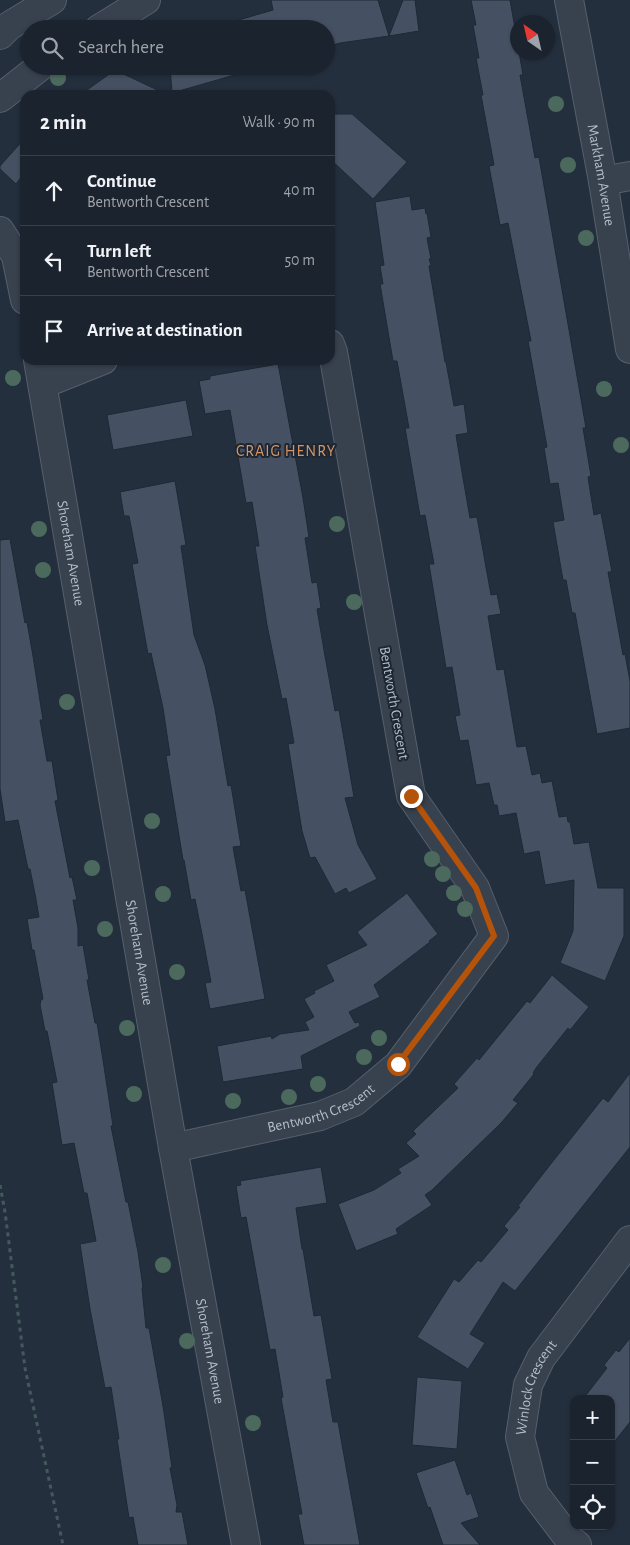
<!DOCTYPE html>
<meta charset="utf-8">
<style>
body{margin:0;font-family:"Alegreya Sans",sans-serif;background:#282f3a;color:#f1f3f6}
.controls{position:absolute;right:15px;bottom:15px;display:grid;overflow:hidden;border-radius:10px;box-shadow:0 1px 4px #0004}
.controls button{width:45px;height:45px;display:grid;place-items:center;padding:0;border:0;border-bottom:1px solid #39404a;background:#1b232e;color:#f1f3f6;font:25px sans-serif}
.compass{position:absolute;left:510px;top:15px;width:45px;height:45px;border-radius:50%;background:#1b232e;box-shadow:0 1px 4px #0004;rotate:326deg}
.stop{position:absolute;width:15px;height:15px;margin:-11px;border:4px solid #b45309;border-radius:50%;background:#fff}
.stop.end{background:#b45309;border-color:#fff;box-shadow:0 1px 5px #0008}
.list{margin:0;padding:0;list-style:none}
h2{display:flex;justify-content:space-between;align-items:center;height:65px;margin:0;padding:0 20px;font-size:21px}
h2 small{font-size:16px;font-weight:400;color:#a0a4aa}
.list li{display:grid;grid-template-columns:32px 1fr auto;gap:15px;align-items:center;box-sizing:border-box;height:70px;padding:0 20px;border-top:1px solid #39404a}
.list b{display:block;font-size:19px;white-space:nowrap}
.list p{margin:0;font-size:16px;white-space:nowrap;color:#a0a4aa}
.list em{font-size:16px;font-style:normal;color:#a0a4aa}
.icon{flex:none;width:28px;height:28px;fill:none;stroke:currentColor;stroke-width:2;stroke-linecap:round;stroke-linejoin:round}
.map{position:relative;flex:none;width:630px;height:1545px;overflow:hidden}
.search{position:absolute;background:#1b232e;box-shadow:0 1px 4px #0004;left:20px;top:20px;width:315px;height:55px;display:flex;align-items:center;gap:12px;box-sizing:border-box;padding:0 18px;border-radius:28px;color:#a0a4aa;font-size:19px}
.panel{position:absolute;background:#1b232e;box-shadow:0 1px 4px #0004;left:20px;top:90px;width:315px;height:275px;border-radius:15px}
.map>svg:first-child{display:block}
.building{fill:#455162;stroke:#1f2835}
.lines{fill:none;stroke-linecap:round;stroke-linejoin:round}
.minor-casing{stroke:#565f6c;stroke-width:30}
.tertiary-casing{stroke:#565f6c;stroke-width:30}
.path{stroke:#44595c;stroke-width:3;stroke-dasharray:4 4;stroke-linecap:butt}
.minor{stroke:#38414e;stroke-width:28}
.tertiary{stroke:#38414e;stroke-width:28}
.tree{fill:#4b6a5d}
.route{stroke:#b45309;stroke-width:6}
.labels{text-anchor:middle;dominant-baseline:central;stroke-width:4;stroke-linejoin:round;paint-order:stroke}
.street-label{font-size:15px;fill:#b4bcc9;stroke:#1d2633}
.neighbourhood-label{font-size:16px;letter-spacing:1px;fill:#d59563;stroke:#1d2633}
</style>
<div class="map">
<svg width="630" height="1545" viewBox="0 0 630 1545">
<rect width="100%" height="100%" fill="#242f3e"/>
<path class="building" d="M271,0h107l11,36 -49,7 -14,4v-18h-97l-1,-6 45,-13z
M403,0h12l4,31 -30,5z
M471,0h39l8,45v7h1l4,23h-3l15,83 4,-1 47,271h-3l8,48 -3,1 6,38 7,-2 11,59h-4l15,83 2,-1 5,27v47l-33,6 -22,-121h-3l-6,-33h-3l-10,-58 11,-2 -6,-37 -8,1 -6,-36 3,-1 -19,-106h3l-23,-118 -8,2 -11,-59 5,-1 -13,-70h2l-7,-37h3l-6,-33h3z
M170,66h74l1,6 -73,21z
M115,70l53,25h-88z
M330,114h22l55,48 -34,37 -43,-40z
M25,138v34l-9,12 -16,-15v-3z
M410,196l2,14 13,-2 1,6 1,-1 4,24 -4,1 4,21h-2l2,6 -2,1 16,96h1l8,44 10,-2 4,29 -12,2 6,37 8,46 7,-1 14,78 6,-1 4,20 -13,2 9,54 7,-1 13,78 9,-1 6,29 8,-2 2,10 10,-2 7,36 8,-1 1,6h2l4,22 15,-2 9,46h26v48l-19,45 -45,-18 13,-32 1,-51 -29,5 -6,-34 -15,3 -8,-41 -17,3 -2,-11h-3l-5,-22 -13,2 -8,-45 -8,1 -5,-25 5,-1 -8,-48 -6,1 -17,-104h5l-9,-49 -5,1 -15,-88h4l-12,-67h-4l-13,-77h3l-3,-18 4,-1 -9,-63z
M278,364l25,134 6,39 -4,1 7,45 5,-1 4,26 -4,1 8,47 10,55 4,-1 15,87 -9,1 13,47 19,34 -28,14 -3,-5 -11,6 -20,-37 -5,1 -8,-27 -14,-87 6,-1 -8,-45 -4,1 -15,-74 -12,-79h4l-7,-44 -6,1 -16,-93 -25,4 -6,-33 11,-2v-3z
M186,400l7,36 -80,14 -6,-35z
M175,481l11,64 -5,1 13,89 11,30 10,44 13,77 3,-1 10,61 -8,1 8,44 4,-1 20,109 -55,10 -5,-26 6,-1 -9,-48 -7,-35 -4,1 -7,-40h-1l-17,-104 4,-1 -7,-47 -12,-55 -3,1 -4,-22 -12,-68 6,-1 -9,-47h-5l-4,-24z
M10,539l15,84 2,-1 6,34 10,64h-3l7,41h5l6,39 -3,1 15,77 2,-1 5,23h-4l5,28v18l5,-1 6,35h-2l8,43h2l6,37 10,66h-2l15,76h2l10,50 5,35 -1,1 4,40h3l14,78 9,62h-2l7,37 -1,7h6l6,33h-50l-5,-28 -4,1 -12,-79h2l-8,-52 -6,1 -15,-79 -10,-65 16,-3 -9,-48h-3l-10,-50 -12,2 -10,-62 5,-1 -10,-51h-2l-5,-26 1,-5 2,-1 -9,-49h-2l-5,-31 12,-2 -4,-23 -5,-25h-2l-10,-49 -13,2 -5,-33v-249z
M407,893l31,41 -9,7 1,1 -56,43 6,12 -31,15 6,11 4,-1 1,4 -59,30 2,13 -80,13 -6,-36 54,-10 1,3 8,-5 29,-4 -4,-8 9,-5 -10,-18 11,-6 -1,-2 20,-10 -8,-16 41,-20 -10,-13z
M552,975l37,32 -19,23 -2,-2 -32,40 -3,5 1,1 -21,26 5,3 -17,20 -69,67 -7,5 7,10 -36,24 2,5 -42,17 -18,-47 36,-14 27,-17 -3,-4 21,-13 -13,-13 10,-9 -3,-3 45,-43 -4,-4 23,-26 2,2 48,-59 3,2z
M630,1073v74l-115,144 -12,-9 -33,52 15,9 -17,26 -51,-32 37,-58 5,3 19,-22 3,2 27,-32 -4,-4 16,-19 -2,-1 32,-41 53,-67 5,4z
M321,1167l6,36 -31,5 6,41h1l11,67 7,-1 11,64 -6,1 7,42h5l22,123h-56l-6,-31h4l-21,-116 2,-1 -8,-48 -5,1 -24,-133 -5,1 -5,-32 5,-1 -1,-4z
M630,1338v84l-19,24v-47h-28l24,-31 -3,-3 12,-15 3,2z
M417,1377l45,4 -5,68 -45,-4z
M455,1460l12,35 4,-2 8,24 -18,6 19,22h-37l-13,-38 -2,1 -12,-35z"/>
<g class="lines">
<g class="minor-casing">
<g id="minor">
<path id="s1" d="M569,0l34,181 27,168"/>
<path d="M603,181l27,-5"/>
<path d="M0,231l16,25 9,44"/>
<path id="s2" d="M38,360l135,788 73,397"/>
<path d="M43,384l60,-24"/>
<path id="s3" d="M173,1148l147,-32 34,-14 44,-37 96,-129 -19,-48 -64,-92 -78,-444 -3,-8"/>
<path id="s4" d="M577,1545l-8,-6 -35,-46 -14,-56 8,-52 13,-27 89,-118"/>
</g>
</g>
<g class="tertiary-casing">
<path id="tertiary" d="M99,29l47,-29
M0,35l9,-9 43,-26
M0,98l41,-32"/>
</g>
<path class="path" d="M0,1185l5,27 20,156 38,177"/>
<use href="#minor" class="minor"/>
<use href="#tertiary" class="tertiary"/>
</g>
<g class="tree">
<circle cx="58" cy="78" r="8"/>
<circle cx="556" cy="104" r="8"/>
<circle cx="568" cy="165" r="8"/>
<circle cx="586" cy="238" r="8"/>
<circle cx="13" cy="378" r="8"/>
<circle cx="604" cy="389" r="8"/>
<circle cx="621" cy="445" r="8"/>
<circle cx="337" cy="524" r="8"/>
<circle cx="39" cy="529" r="8"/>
<circle cx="43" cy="570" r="8"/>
<circle cx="354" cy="602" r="8"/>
<circle cx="67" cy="702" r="8"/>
<circle cx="152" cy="821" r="8"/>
<circle cx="432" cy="859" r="8"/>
<circle cx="92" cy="868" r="8"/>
<circle cx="443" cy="874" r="8"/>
<circle cx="454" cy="893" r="8"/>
<circle cx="163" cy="894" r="8"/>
<circle cx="465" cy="909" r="8"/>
<circle cx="105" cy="929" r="8"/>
<circle cx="177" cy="972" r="8"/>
<circle cx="127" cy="1028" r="8"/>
<circle cx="379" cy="1038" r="8"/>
<circle cx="364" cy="1057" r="8"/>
<circle cx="318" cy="1084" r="8"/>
<circle cx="134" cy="1094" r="8"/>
<circle cx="289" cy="1097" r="8"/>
<circle cx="233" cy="1101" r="8"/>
<circle cx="163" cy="1265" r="8"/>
<circle cx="187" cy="1341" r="8"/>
<circle cx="253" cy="1423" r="8"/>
</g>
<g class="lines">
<path class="route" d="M398,1064l96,-128 -18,-48 -65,-92"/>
</g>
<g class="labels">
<g class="street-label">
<text stroke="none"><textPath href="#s1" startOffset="178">Markham Avenue</textPath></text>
<text stroke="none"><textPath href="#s2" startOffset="196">Shoreham Avenue</textPath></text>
<text transform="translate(394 703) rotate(80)">Bentworth Crescent</text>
<text stroke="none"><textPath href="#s2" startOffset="601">Shoreham Avenue</textPath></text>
<text stroke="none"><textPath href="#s3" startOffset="154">Bentworth Crescent</textPath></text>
<text stroke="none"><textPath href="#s2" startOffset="1006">Shoreham Avenue</textPath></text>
<text stroke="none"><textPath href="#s4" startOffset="178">Winlock Crescent</textPath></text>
</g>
<g class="neighbourhood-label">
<text x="286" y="451">CRAIG HENRY</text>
</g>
</g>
</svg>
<div class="controls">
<button>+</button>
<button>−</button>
<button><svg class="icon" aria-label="locate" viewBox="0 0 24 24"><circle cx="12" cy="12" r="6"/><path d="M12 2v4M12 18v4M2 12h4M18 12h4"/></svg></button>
</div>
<svg class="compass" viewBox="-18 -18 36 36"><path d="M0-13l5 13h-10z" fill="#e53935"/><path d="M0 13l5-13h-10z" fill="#a0a4aa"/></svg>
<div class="stop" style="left:398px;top:1064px"></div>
<div class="stop end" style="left:411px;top:796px"></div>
<div class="search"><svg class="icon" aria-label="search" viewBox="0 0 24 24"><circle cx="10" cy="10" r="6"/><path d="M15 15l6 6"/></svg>Search here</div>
<section class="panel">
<h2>2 min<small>Walk · 90 m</small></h2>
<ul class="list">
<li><svg class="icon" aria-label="ahead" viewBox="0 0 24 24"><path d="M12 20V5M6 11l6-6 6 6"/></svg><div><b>Continue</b><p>Bentworth Crescent</p></div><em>40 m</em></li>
<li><svg class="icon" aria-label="left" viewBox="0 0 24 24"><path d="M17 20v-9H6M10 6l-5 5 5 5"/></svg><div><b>Turn left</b><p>Bentworth Crescent</p></div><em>50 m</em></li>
<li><svg class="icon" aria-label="arrive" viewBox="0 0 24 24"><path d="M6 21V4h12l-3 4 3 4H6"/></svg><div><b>Arrive at destination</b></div></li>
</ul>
</section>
</div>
